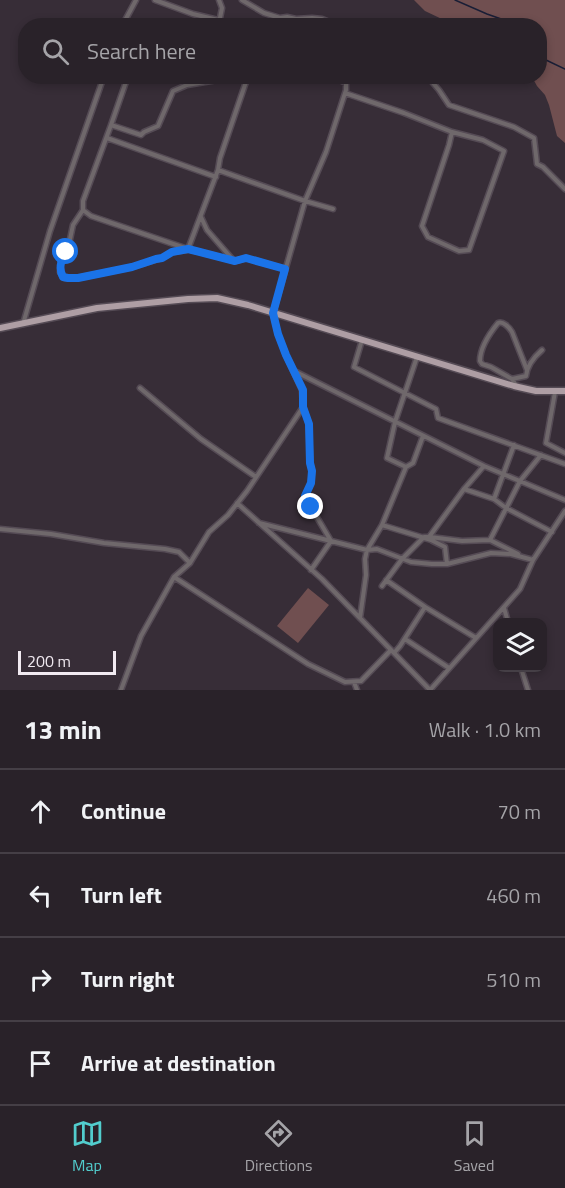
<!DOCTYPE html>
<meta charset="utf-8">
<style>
body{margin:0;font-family:"Titillium Web",sans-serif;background:#312a31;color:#f1f3f6}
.controls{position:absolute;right:18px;bottom:18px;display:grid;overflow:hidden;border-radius:12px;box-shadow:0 3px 9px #0003}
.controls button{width:54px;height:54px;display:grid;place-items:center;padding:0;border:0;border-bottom:2px solid #453f46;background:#292229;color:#f1f3f6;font:30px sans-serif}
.scale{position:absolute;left:18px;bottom:15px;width:98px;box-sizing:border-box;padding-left:6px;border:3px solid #f1eaf1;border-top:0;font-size:16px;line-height:21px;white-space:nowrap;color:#f1eaf1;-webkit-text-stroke:4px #372d37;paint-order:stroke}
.stop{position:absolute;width:18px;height:18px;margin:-14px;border:4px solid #1a73e8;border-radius:50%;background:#fff}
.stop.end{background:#1a73e8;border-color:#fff;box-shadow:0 2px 6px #0008}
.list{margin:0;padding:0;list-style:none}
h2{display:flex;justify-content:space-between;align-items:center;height:78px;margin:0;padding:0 24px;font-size:26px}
h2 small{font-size:20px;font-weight:400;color:#a5a4a8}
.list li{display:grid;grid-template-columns:39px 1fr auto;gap:18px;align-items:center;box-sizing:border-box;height:84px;padding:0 24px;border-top:2px solid #453f46}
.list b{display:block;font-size:22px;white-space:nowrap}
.list em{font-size:20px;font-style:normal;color:#a5a4a8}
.icon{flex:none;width:33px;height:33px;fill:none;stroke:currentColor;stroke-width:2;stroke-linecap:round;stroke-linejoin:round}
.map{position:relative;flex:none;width:565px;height:690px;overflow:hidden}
.search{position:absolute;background:#292229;box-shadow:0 3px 9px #0003;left:18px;right:18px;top:18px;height:66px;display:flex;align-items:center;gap:15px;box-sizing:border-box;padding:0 21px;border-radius:24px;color:#a5a4a8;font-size:22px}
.sheet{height:414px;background:#292229}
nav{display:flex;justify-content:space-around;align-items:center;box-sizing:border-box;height:84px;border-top:2px solid #453f46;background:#292229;font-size:16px;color:#a5a4a8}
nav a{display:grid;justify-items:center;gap:3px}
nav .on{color:#52cdcd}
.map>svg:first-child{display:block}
.green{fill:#704f50}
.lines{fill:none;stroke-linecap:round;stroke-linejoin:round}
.stream{stroke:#191e36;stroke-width:1.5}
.minor-casing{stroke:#554b55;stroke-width:7}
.primary-casing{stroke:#554b55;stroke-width:9}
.minor{stroke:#6f686b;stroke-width:4}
.primary{stroke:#ae9ea4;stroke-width:6}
.route{stroke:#1a73e8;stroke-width:8}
</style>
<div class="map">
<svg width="565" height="690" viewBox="0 0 565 690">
<rect width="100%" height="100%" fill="#372d37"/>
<path class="green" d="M414,0h151v143l-8,-7 -8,-31 -4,-10 -8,-9 -5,-9 8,-1v-50l-81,-1 -13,-4 -21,-10z
M308,588l21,17 -31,38 -21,-17z"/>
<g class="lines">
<path class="stream" d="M455,0l32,14 34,12
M540,46l6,14 19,9"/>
<g class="minor-casing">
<path id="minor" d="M155,0l38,14 25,6 2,-2 2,-10 -3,-8
M242,0l22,13 16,5 7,-1 9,2 16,-1 10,1 17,7
M122,26l14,-26
M151,26c12,-8 29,-4 42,0
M248,76l-28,82 -2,12 -30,79 47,12 11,-3 39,11
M427,76l12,14 10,15 65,22 20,11 3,26 6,3 22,22
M345,93l59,20 48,19 -3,13 -27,81 6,11 31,14 10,-1 35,-99 -21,-11 -31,-8
M111,125l17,-49
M107,138l109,39
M218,170l87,31 28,8
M83,210l-10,15 -4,19 -8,16 -1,12 3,5 2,1h13l54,-11 30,-9 10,-6 15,-2
M201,217l6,13 27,31
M188,249l-97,-33 -8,-6v-9l28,-76 30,10 3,-3 14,-6 15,-35 14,-6 36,-6 3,-3
M23,324l27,-93 54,-155
M362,340l-8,27 82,42 2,9 127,46
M294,371l190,95 81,34
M512,379l-21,-12 -9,-3 -2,-3c0,-14 9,-27 18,-38 5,-2 11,4 14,9l15,38
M517,387l-5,-8 14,-3c1,-11 8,-19 16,-26
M140,388l61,51 55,38
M555,392l-9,51 19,10
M303,407l6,17 1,39 2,8 -1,12 -6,14 26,44 -20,29
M406,467l-19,-9 8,-36 22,-65
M464,489l30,10 12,9 46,24
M494,499l20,-54
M237,503l85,76 108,111 90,-101 13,-29 32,-49
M259,523l108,27 10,-1 34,13 21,2h15l44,-11 20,1 22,6
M382,525l49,15 14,7 2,17
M0,529l51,5 53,9 61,6 14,3 11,11
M430,537l32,4 28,-1 28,14
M490,540l30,-59 21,-26
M174,577l134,87 37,18 16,-1 30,-31
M386,580l39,27 51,31
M382,586l20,-27 22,-22h5l35,-48 20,-23
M504,608l4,14
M360,618l6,-43 -1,-16 2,-9 15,-25 24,-58 7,-4 10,-27
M405,639l44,29
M394,653l6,-7 25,-39
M521,668l7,22
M354,682l3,8
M121,690l20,-54 33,-59 16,-14 19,-31 19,-17 19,-24 56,-84 -1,-17 -16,-35 -8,-21 -5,-21 32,-112 21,-49 20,-62v-7l-14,-7"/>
</g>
<g class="primary-casing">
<path id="primary" d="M0,328l97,-20 91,-9 29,-1 31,7 266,81 22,5h29"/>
</g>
<use href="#minor" class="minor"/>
<use href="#primary" class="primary"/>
</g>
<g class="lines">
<path class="route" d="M66,252c-5,8 -8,16 -3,25l5,1h10l54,-11 24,-8 6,-1 10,-6 16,-3 47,12 11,-3 39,11 -12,44 5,21 8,21 17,35v17l6,17 1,39 2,8 -1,12 -6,13 6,11"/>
</g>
</svg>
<div class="controls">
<button><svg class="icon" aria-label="layers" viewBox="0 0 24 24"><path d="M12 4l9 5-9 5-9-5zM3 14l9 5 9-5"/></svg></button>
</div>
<div class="scale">200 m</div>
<div class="stop" style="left:66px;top:252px"></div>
<div class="stop end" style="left:311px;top:507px"></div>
<div class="search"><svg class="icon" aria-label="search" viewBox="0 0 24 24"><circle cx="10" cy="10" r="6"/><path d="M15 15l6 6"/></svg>Search here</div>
</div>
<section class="sheet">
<h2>13 min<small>Walk · 1.0 km</small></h2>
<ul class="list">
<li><svg class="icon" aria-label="ahead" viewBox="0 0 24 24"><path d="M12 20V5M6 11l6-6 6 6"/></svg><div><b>Continue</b></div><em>70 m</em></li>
<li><svg class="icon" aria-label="left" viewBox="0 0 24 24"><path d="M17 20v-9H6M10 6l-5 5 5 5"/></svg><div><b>Turn left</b></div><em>460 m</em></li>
<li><svg class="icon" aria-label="right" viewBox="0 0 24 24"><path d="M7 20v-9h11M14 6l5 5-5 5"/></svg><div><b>Turn right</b></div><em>510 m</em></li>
<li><svg class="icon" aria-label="arrive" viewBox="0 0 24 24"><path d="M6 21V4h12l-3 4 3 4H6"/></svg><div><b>Arrive at destination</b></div></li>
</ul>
</section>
<nav>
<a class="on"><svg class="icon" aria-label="map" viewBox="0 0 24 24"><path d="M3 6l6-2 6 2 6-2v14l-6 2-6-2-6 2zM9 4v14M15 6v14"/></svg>Map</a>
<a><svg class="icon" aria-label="directions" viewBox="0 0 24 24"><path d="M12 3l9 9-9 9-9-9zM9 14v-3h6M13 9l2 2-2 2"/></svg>Directions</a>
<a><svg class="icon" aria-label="saved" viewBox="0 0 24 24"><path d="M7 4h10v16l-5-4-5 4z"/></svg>Saved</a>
</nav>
